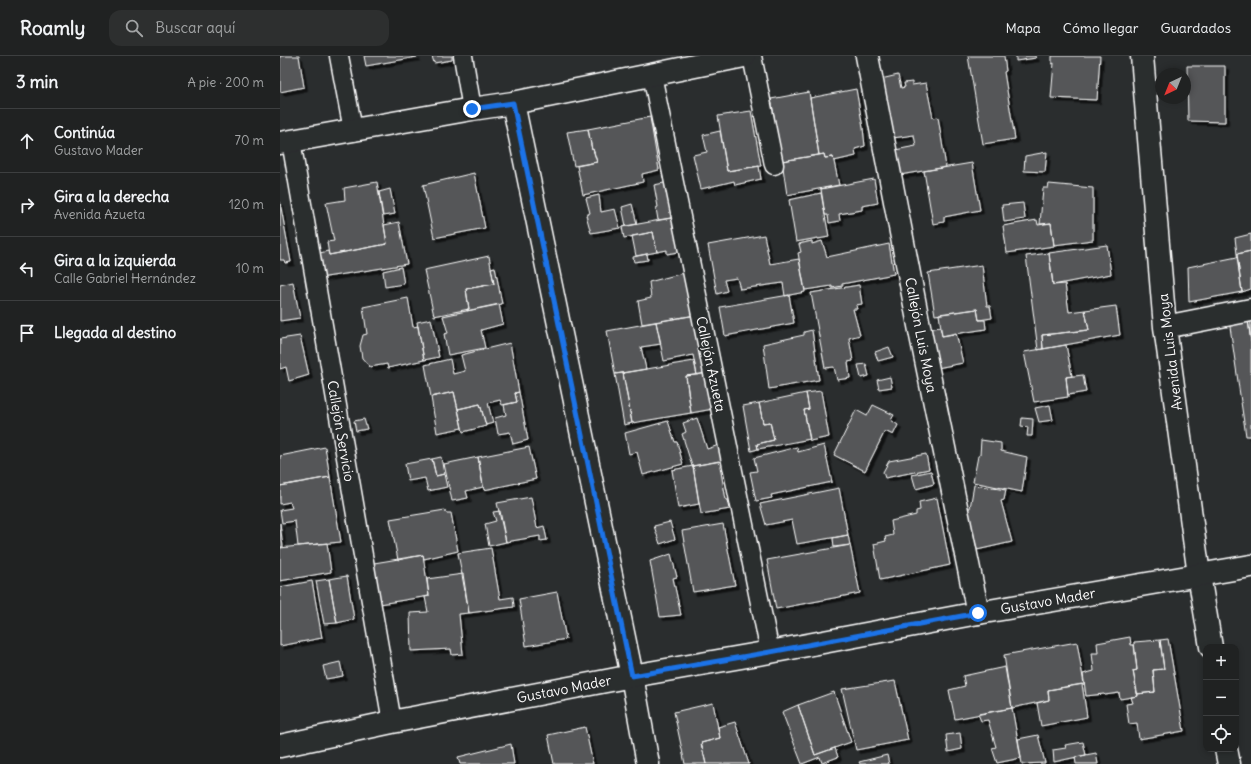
<!DOCTYPE html>
<html lang="es">
<meta charset="utf-8">
<style>
body{margin:0;font-family:Delius,sans-serif;background:#2d2f2f;color:#f1f3f6}
.controls{position:absolute;right:12px;bottom:12px;display:grid;overflow:hidden;border-radius:8px;box-shadow:0 2px 6px #0003}
.controls button{width:36px;height:36px;display:grid;place-items:center;padding:0;border:0;border-bottom:1px solid #3d3f40;background:#202222;color:#f1f3f6;font:20px sans-serif}
.compass{position:absolute;left:875px;top:12px;width:36px;height:36px;border-radius:50%;background:#202222;box-shadow:0 2px 6px #0003;rotate:223deg}
.stop{position:absolute;width:12px;height:12px;margin:-9px;border:3px solid #1a73e8;border-radius:50%;background:#fff}
.stop.end{background:#1a73e8;border-color:#fff;box-shadow:0 1px 4px #0008}
.list{margin:0;padding:0;list-style:none}
h2{display:flex;justify-content:space-between;align-items:center;height:52px;margin:0;padding:0 16px;font-size:17px}
h2 small{font-size:13px;font-weight:400;color:#a2a4a5}
.list li{display:grid;grid-template-columns:26px 1fr auto;gap:12px;align-items:center;box-sizing:border-box;height:64px;padding:0 16px;border-top:1px solid #3d3f40}
.list b{display:block;font-size:15px;white-space:nowrap}
.list p{margin:0;font-size:13px;white-space:nowrap;color:#a2a4a5}
.list em{font-size:13px;font-style:normal;color:#a2a4a5}
.icon{flex:none;width:22px;height:22px;fill:none;stroke:currentColor;stroke-width:2;stroke-linecap:round;stroke-linejoin:round}
.map{position:relative;flex:none;width:971px;height:708px;overflow:hidden}
header{display:flex;align-items:center;gap:24px;box-sizing:border-box;height:56px;padding:0 20px;background:#202222;border-bottom:1px solid #3d3f40}
header strong{font-size:19px}
nav{display:flex;gap:22px;margin-inline-start:auto;font-size:14px}
.search{width:280px;height:36px;background:#2d2f2f;display:flex;align-items:center;gap:10px;box-sizing:border-box;padding:0 14px;border-radius:12px;color:#a2a4a5;font-size:15px}
main{display:flex}
aside{flex:1;background:#202222}
.map>svg:first-child{display:block}
.building{fill:#555758;stroke:#fff;filter:url(#shadow)}
.lines{fill:none;stroke-linecap:round;stroke-linejoin:round}
.lane-casing{stroke:#fff;stroke-width:21}
.street-casing{stroke:#fff;stroke-width:25}
.secondary-casing{stroke:#fff;stroke-width:25}
.lane{stroke:#2a2d2e;stroke-width:18}
.street{stroke:#2a2d2e;stroke-width:22}
.secondary{stroke:#2a2d2e;stroke-width:22}
.route{stroke:#1a73e8;stroke-width:5}
.labels{text-anchor:middle;dominant-baseline:central;stroke-width:3.5;stroke-linejoin:round;paint-order:stroke}
.street-label{font-size:14px;fill:#fff;stroke:#2a2d2e}
</style>
<header>
<strong>Roamly</strong>
<div class="search"><svg class="icon" aria-label="search" viewBox="0 0 24 24"><circle cx="10" cy="10" r="6"/><path d="M15 15l6 6"/></svg>Buscar aquí</div>
<nav><a>Mapa</a><a>Cómo llegar</a><a>Guardados</a></nav>
</header>
<main>
<aside>
<h2>3 min<small>A pie · 200 m</small></h2>
<ul class="list">
<li><svg class="icon" aria-label="ahead" viewBox="0 0 24 24"><path d="M12 20V5M6 11l6-6 6 6"/></svg><div><b>Continúa</b><p>Gustavo Mader</p></div><em>70 m</em></li>
<li><svg class="icon" aria-label="right" viewBox="0 0 24 24"><path d="M7 20v-9h11M14 6l5 5-5 5"/></svg><div><b>Gira a la derecha</b><p>Avenida Azueta</p></div><em>120 m</em></li>
<li><svg class="icon" aria-label="left" viewBox="0 0 24 24"><path d="M17 20v-9H6M10 6l-5 5 5 5"/></svg><div><b>Gira a la izquierda</b><p>Calle Gabriel Hernández</p></div><em>10 m</em></li>
<li><svg class="icon" aria-label="arrive" viewBox="0 0 24 24"><path d="M6 21V4h12l-3 4 3 4H6"/></svg><div><b>Llegada al destino</b></div></li>
</ul>
</aside>
<div class="map">
<svg width="971" height="708" viewBox="0 0 971 708">
<defs>
<filter id="shadow"><feDropShadow dx="3.5" dy="3.5" stdDeviation="0" flood-color="#0009"/></filter>
</defs>
<rect width="100%" height="100%" fill="#2a2d2e"/>
<filter id="ink" filterUnits="userSpaceOnUse"><feTurbulence type="fractalNoise" baseFrequency=".025" numOctaves="2"/><feDisplacementMap in="SourceGraphic" scale="8" xChannelSelector="R" yChannelSelector="G"/><feConvolveMatrix kernelMatrix="1 2 1 2 8 2 1 2 1" color-interpolation-filters="sRGB"/></filter>
<g filter="url(#ink)">
<path class="building" d="M0,0h19l5,31 -24,5z
M84,0h52l1,1 -51,9z
M152,0h20v4l-18,3z
M688,0h36l2,15 -2,1 11,67 -32,5z
M736,0h19l1,2 -20,3z
M772,0h48l-3,44 -46,-2 3,-35 -2,1z
M907,10h38v56l-37,-1z
M618,19l3,13 4,-1 -1,-4 8,-1v3l14,-2 7,35 5,-1 8,50 -46,8 -5,-25 21,-4 -2,-11 -21,3 -12,-59z
M576,33l7,39 2,18 -10,3 1,7 -22,5 -1,-4 -8,1 -1,-4 -5,1 -9,-57z
M529,36l10,63 -37,6 -11,-62z
M471,55l10,55 -34,5 -9,-55z
M370,61l9,53 -17,4 1,8 -60,13 -6,-29 20,-4 -4,-13 -1,1 -4,-21z
M308,73l4,21 1,-1 4,13 -23,4 -7,-34z
M440,75l7,40 32,-5 2,13 -26,6 -1,-4 -33,8 -8,-34 14,-3 -4,-17z
M767,96l-2,20 -21,-1 1,-15z
M544,98l1,4 8,-1 6,28 -52,10 -5,-34z
M692,107l8,47 -36,7v5l-11,2 -9,-53z
M194,117l11,55 -51,10 -11,-53z
M594,123l4,24 -16,3v4l-23,4 1,7 -11,2 -1,-8h-3l-4,-26z
M97,126l10,62 -58,11 -2,-13 7,-1 -8,-38 19,-3 -1,-12z
M389,126l8,35 -19,3 -2,-12 2,-1 -4,-22z
M769,128l44,4v52l-39,5 -3,-22 -11,1 3,-36h5z
M110,133l5,25 -12,2 -4,-24z
M541,137l8,44 -11,2v-1l-22,4 -7,-42z
M319,139l2,17 14,-3 5,19 -29,5 -5,-18 4,-2 -4,-15z
M0,146l11,60 -6,1 -1,-3h-4z
M743,147l2,16 -21,3 -2,-17z
M352,148l5,20 -11,2 -4,-19z
M397,161l6,34 -16,3v-4l-10,2 -4,-20 -29,6 -2,-11z
M757,164l1,5 13,-2 3,23 -47,7 -4,-27z
M119,166l8,42 -87,14 -4,-24 12,-3 1,4 58,-11 -3,-19z
M373,176l4,20 -21,4 -4,-20z
M971,178v17l-14,3 -2,-16z
M484,179l6,29 29,-5 6,33 -20,4 -2,-13 -43,6 -3,-11 -13,2 3,11 -10,3 -9,-49z
M532,185v3l10,-3 5,16 62,-13 5,30 -52,10v2l-10,2v-2l-27,4 -7,-37 3,-1 -2,-8z
M827,189l4,29 -58,11 -4,-32z
M971,195v38l-9,3 -5,-38z
M769,197l4,32 12,-1 4,28 16,-2 4,20 -47,5 1,14 -5,1 -12,-94z
M367,198l1,6 -14,2 -1,-5z
M209,200l5,28 -28,5 3,20 -35,7 -10,-46z
M957,201l5,35 -53,10 -1,-35z
M702,209l5,41h3l2,12 -13,2 -2,-11 -42,6 -7,-42z
M121,211l3,17 -19,3 -2,-16z
M215,211l7,37 -35,7v-2h2l-3,-20 28,-5 -3,-16z
M407,216l9,43 -54,9 -4,-23 13,-3 -2,-16z
M13,226l7,36 -20,3v-36z
M579,229l3,19 -6,1 1,4h-4l7,26 -11,3 4,23 -5,1 2,16 -13,2 -3,-13 -9,1 -14,-75z
M509,239l5,28 -69,13 -5,-29z
M128,242l5,29 5,-1 6,34 -36,8 -1,-4 -17,3 -8,-9 -2,-12 3,-11 4,-1 -4,-27z
M219,248l4,20 -22,6 4,18 -37,7 -4,-21 4,-1 -5,-17z
M836,250l4,29 -77,14 -1,-14 47,-5 -4,-20z
M697,253l2,11h6l1,9 -44,7 -3,-22z
M416,259l11,58 -10,2 -4,-20 -29,6 -8,-39z
M151,263l8,38 -15,3 -7,-38z
M971,263v23l-3,-22z
M949,264h19l3,22v94h-5z
M376,266l5,22 -20,3 5,22 -31,5 -8,-43z
M660,271l2,9 14,-3 7,30 -26,5 -7,-39z
M532,274l7,50 -50,9 -6,-45 41,-9v-3z
M20,280l9,39 -20,6 -3,-14 -6,2v-30z
M230,287l9,49 -4,1 2,9 -15,3 -2,-5 -12,3 5,20 -7,2 -6,-21 -22,5 -4,-17 -23,5 -6,-32 25,-6 3,15 12,-3 -4,-16z
M786,289l6,31 -6,1 2,20 -34,5 -10,-50z
M609,291l4,10 -15,4 -3,-9z
M414,305l3,14 -11,1 5,37 -59,10 -9,-50z
M586,308l3,12 -8,2 -3,-13z
M343,317l9,50 -8,2 -9,-51z
M427,317l6,36 -22,4 -5,-37z
M803,319l3,17 -18,3 -2,-18z
M610,321l2,10 -13,2 -2,-9z
M541,335l8,46 -19,4 -6,-31 5,-1 -3,-16z
M174,336l8,36 -25,5 -6,-36z
M239,336l9,48 -15,4 -3,-12 -12,2 -3,-16 11,-3 -2,-10 13,-3 -2,-9z
M526,337l3,16 -5,1 6,29 -52,10 -1,-5 17,-4 -4,-18 -7,1 -4,-20z
M479,347l4,20 7,-1 4,18 -17,4 1,5 -7,2 -8,-45z
M200,348l6,22 -23,6 -5,-23z
M593,349l21,10 -3,5 7,5 -5,10 -8,-4 -20,40 -31,-16 22,-45 11,6z
M770,349l3,15 -14,2 -4,-14z
M417,362l10,31 12,-4 3,16 -30,5 -10,-32 4,-2 -3,-9z
M742,362l11,1 -1,17h-5l1,-9 -7,-1z
M84,363l3,10 -11,2 -2,-10z
M388,365l7,21h2l6,22 -40,11 -6,-23 -8,2 -4,-21z
M701,384l20,3v8l26,6 -5,35 -49,-10 5,-26 2,-1z
M544,389l8,37 -61,13 1,3 -16,3 -6,-29 7,-1 -3,-13 43,-11 1,5z
M45,391l5,30 -50,9v-30z
M249,391l7,32 -52,11 -6,-33z
M646,398l3,15 -44,9 -2,-6 6,-11z
M161,401l3,17 -8,2 -4,-17z
M198,401l5,30 -17,4 2,7 -16,3 -8,-37z
M152,403l4,17 8,-2 3,13 -19,4 -3,-13 -17,3 -3,-17z
M439,405l7,39h2l2,9 -29,5 -8,-48z
M413,410l6,38 -21,4 -6,-38z
M651,415l3,13 -18,5 -4,-14z
M50,421l11,65 -43,4 -3,-25 -13,2 -2,-13 12,-2 -2,-6 -10,2v-18z
M694,429l32,5 -2,10 -3,1 11,41 -35,8 -4,-18h-3l-5,-23 5,-1z
M559,432l9,47 -51,9 -5,-24 -26,5 -6,-21z
M251,441l6,31 7,-2 3,14 -7,1v-5l-34,6 -9,-39z
M657,442l13,67 -70,15 -6,-36 12,-3 -1,-4 8,-2 -2,-14 25,-6v-4l4,-1 -1,-8z
M165,454l1,3h5l7,38 -34,8 -1,-4 -25,5 -8,-41z
M220,455l6,31 -17,4 -4,-22 11,-3 -3,-9z
M390,466l5,17 -15,5 -6,-18z
M0,467l3,24h-3z
M443,468l12,61 -42,7 -11,-61z
M568,479l2,10 -16,2 -1,-9z
M47,487l4,29 -51,9v-33z
M570,489l10,48 -84,16 -9,-49z
M211,492l9,51 13,-2 1,10 -45,6 -11,-60z
M391,498l6,23 -4,1 8,37 -21,2 -10,-56z
M143,499l6,41 -49,8 -6,-41z
M183,518l6,39 -10,1 4,40 -11,1 -1,-6 -40,2 -1,-38 18,-1 -3,-15 4,-1 -2,-17z
M67,520l7,43 -17,4 -8,-44z
M49,523l8,44 -13,1 -8,-43z
M32,525l10,57 -42,8v-59z
M277,536l9,47 -40,7 -7,-47z
M850,581l1,8h3l3,25 -4,1 5,25 -18,3 -1,-6 -14,2 -1,-1 -18,2 -3,-22 11,-3 -2,-18h6l-1,-10z
M888,583l16,92 -45,8 -2,-16 -8,1 -3,-20 7,-1 -2,-6 7,-1 -1,-2 18,-2 -2,-22 11,-1 -4,-29z
M880,584l4,29 -11,1 2,22 -18,2 -4,-23 4,-1 -3,-28z
M797,586l7,42 -36,6 1,10 -37,8 -8,-53z
M60,606l3,14 -17,3 -3,-13z
M725,611l7,41 -57,11 -6,-29 16,-4 -2,-10z
M615,625l13,59 -52,10 -14,-61z
M802,628l5,33 -46,9 -4,-23 12,-3 -1,-10z
M554,636l17,50 -36,13 -17,-50z
M433,647l7,35 -19,5 5,21h-21l-11,-52z
M518,649l17,50 20,-7 3,9 -16,6 -2,-6 -18,7 -20,-52z
M732,652l9,50 -24,5 -5,-15 4,-1 -8,-27 -7,1 -3,-7z
M455,666l14,42h-43l-5,-21 19,-5 -2,-11z
M305,671l8,37h-39l-6,-29z
M680,677l2,16 -14,3 -2,-17z
M758,679l7,28 -23,1 -4,-25z
M803,686l3,13 -32,7 -1,-12 13,-2 -1,-3z
M231,688l3,20h-54l-2,-7z
M816,697l2,11h-22l-1,-7z
M607,699l2,9h-29l-1,-2z"/>
<g class="lines">
<g class="lane-casing">
<path id="lane" d="M59,0l14,74
M183,0l9,53
M472,0l22,109
M372,19l118,577
M11,85l101,581"/>
</g>
<g class="street-casing">
<path id="street" d="M587,0l54,280 57,277
M862,0l23,271 34,248 12,72
M233,47l119,573 16,88
M0,87l192,-34 41,-6 231,-47
M885,271l86,-17
M946,693l3,15"/>
</g>
<g class="secondary-casing">
<path id="secondary" d="M0,690l112,-24 240,-46 138,-24 208,-39 273,-47"/>
</g>
<use href="#lane" class="lane"/>
<use href="#street" class="street"/>
<use href="#secondary" class="secondary"/>
</g>
</g>
<g class="lines" filter="url(#ink)">
<path class="route" d="M192,53l41,-6 119,573 138,-24 208,-39"/>
</g>
<g class="labels">
<g class="street-label">
<text transform="translate(641 279) rotate(79)">Callejón Luis Moya</text>
<text transform="translate(890 296) rotate(-97)">Avenida Luis Moya</text>
<text transform="translate(431 308) rotate(78)">Callejón Azueta</text>
<text transform="translate(61 375) rotate(80)">Callejón Servicio</text>
<text transform="translate(768 545) rotate(-10)">Gustavo Mader</text>
<text transform="translate(284 633) rotate(-11)">Gustavo Mader</text>
</g>
</g>
</svg>
<div class="controls">
<button>+</button>
<button>−</button>
<button><svg class="icon" aria-label="locate" viewBox="0 0 24 24"><circle cx="12" cy="12" r="6"/><path d="M12 2v4M12 18v4M2 12h4M18 12h4"/></svg></button>
</div>
<svg class="compass" viewBox="-18 -18 36 36"><path d="M0-13l5 13h-10z" fill="#e53935"/><path d="M0 13l5-13h-10z" fill="#a2a4a5"/></svg>
<div class="stop" style="left:698px;top:557px"></div>
<div class="stop end" style="left:192px;top:53px"></div>
</div>
</main>
